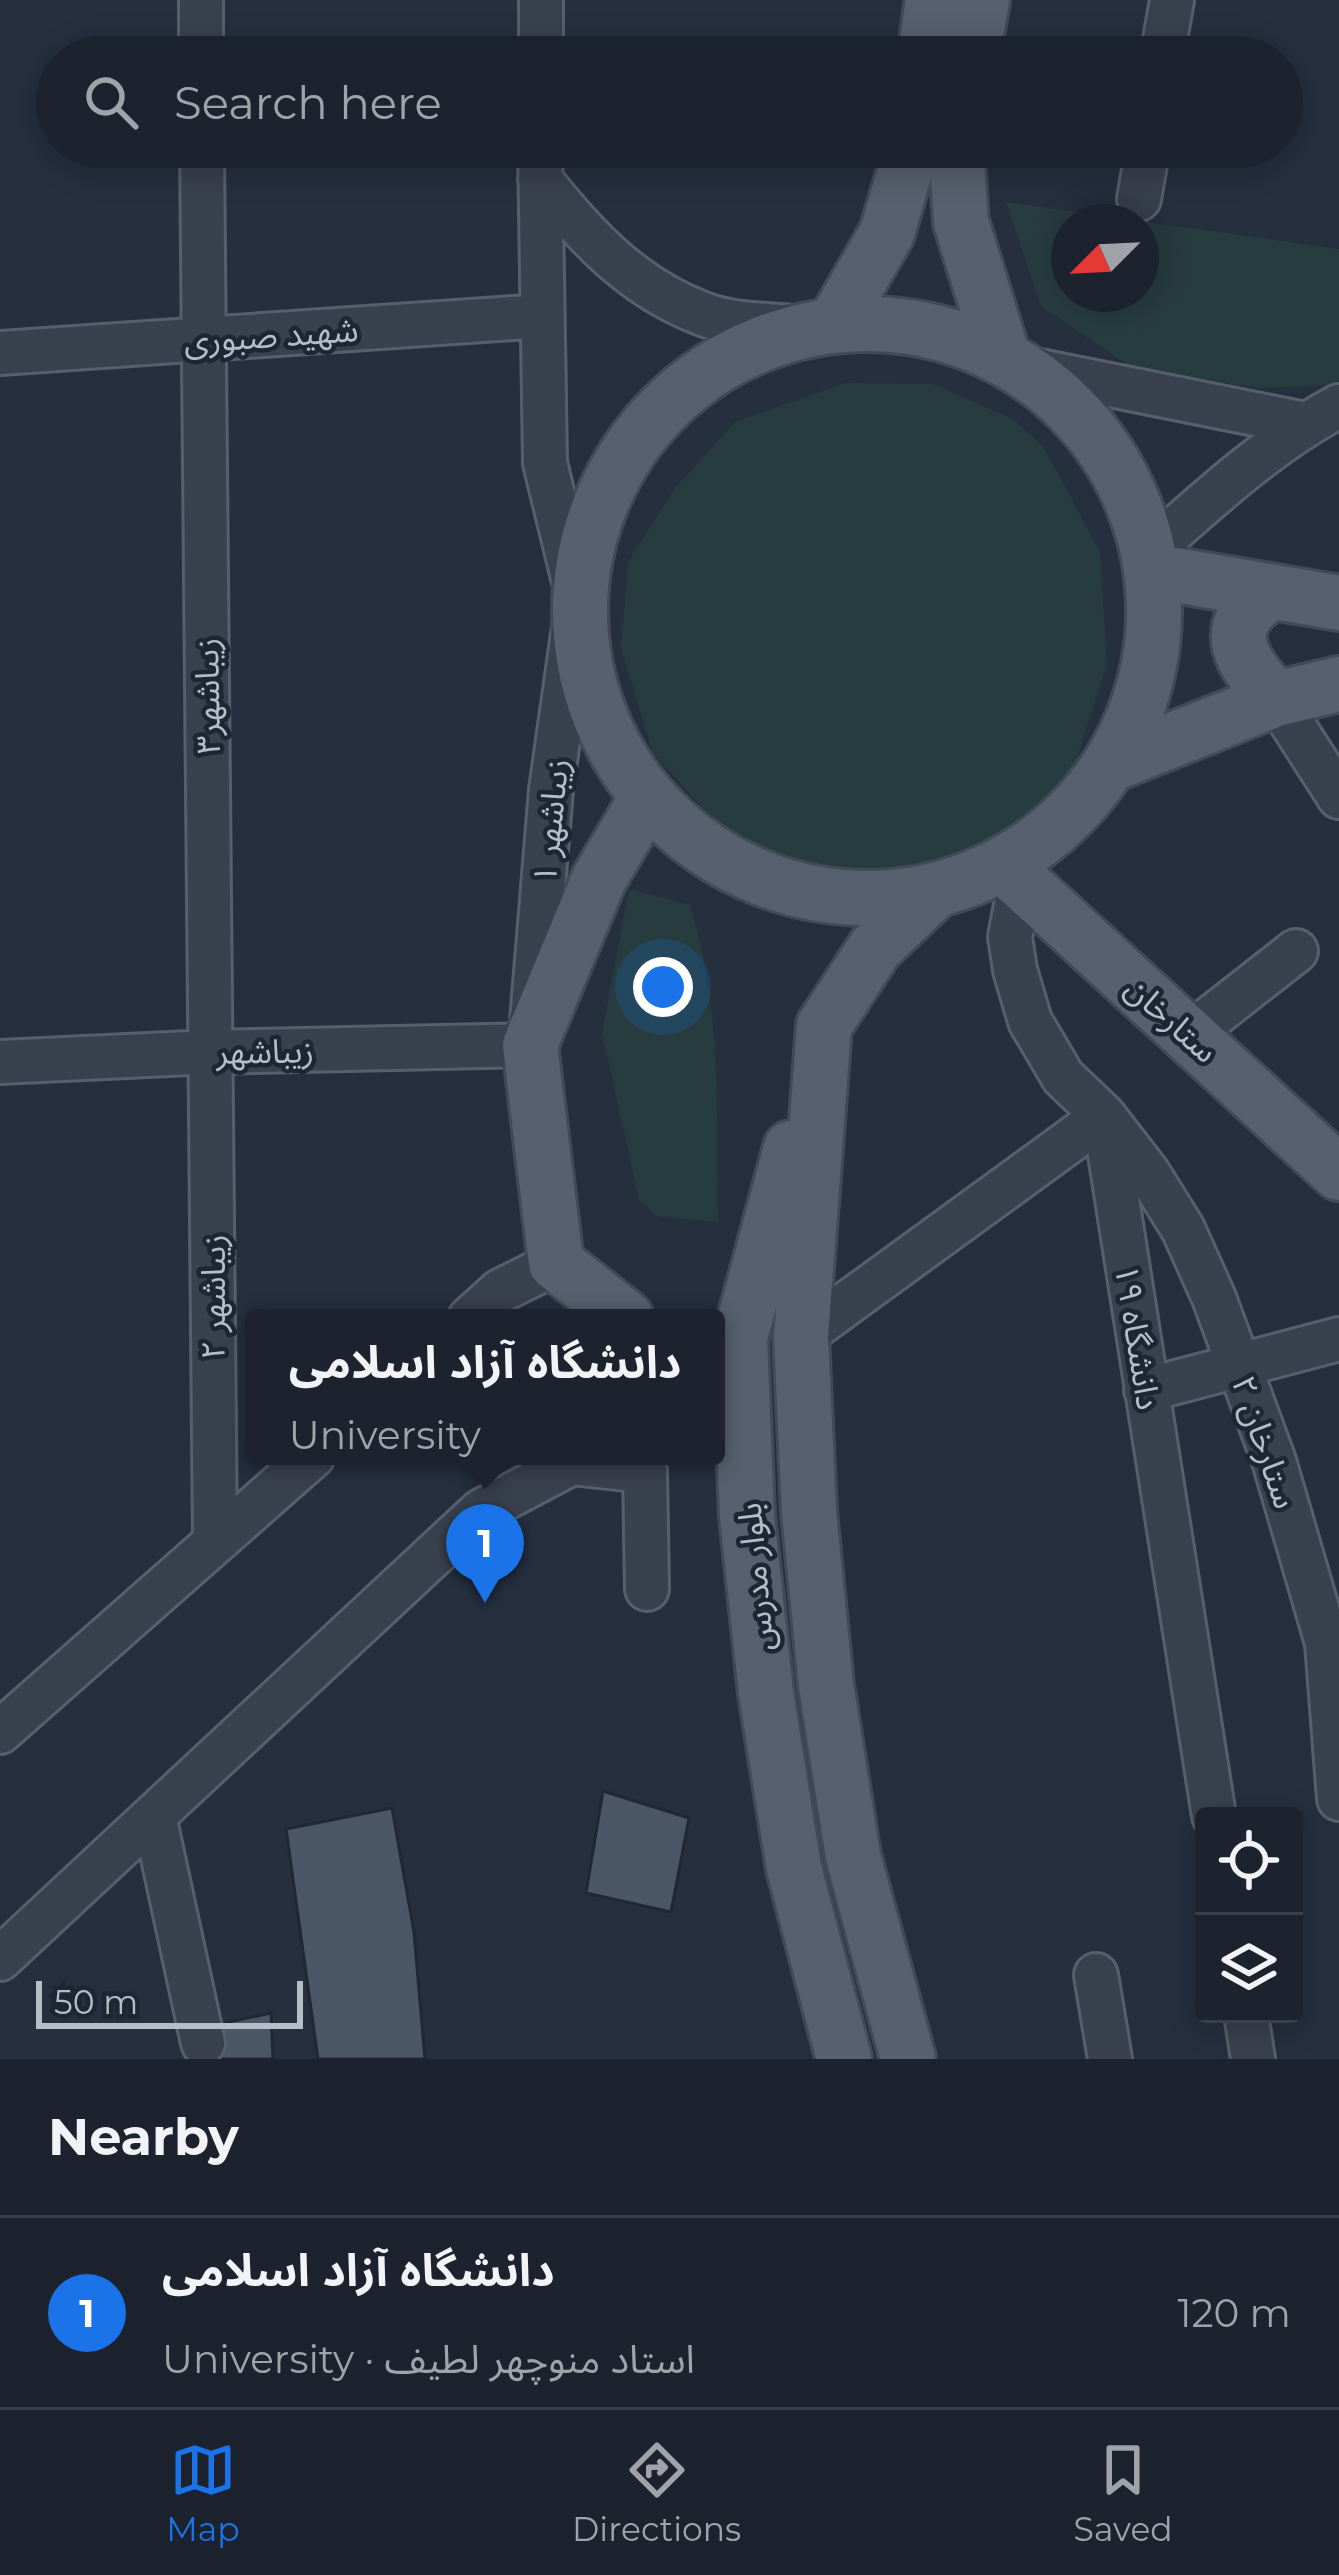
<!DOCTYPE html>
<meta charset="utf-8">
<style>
body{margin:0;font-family:Montserrat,"Noto Sans Arabic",sans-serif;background:#292f3a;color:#f1f3f6}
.controls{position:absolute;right:36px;bottom:36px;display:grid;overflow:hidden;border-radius:12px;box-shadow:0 6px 30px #0003}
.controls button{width:108px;height:108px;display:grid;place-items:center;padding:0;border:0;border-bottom:3px solid #3a404a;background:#1c232e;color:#f1f3f6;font:60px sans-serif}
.compass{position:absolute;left:1051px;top:204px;width:108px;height:108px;border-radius:50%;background:#1c232e;box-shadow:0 6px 30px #0003;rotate:246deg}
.scale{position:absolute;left:36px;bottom:30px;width:267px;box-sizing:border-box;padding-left:12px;border:6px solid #b5bdc9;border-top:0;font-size:33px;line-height:42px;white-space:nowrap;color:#b5bdc9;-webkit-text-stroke:9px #1e2633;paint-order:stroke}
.you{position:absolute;left:663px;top:987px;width:42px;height:42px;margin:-30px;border:9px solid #fff;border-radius:50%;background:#1a73e8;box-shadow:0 0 0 18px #1a73e833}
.badge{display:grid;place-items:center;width:78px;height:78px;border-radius:50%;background:#1a73e8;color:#fff;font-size:39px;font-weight:700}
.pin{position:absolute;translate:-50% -99px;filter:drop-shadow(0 3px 6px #0008)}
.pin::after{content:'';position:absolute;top:63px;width:42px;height:36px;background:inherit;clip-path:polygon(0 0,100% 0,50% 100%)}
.popup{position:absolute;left:245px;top:1309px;width:480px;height:156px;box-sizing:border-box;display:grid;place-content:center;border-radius:12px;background:#1c232e;filter:drop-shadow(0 3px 9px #0005);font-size:39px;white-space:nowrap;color:#a0a4aa}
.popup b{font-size:45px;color:#f1f3f6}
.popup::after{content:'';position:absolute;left:50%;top:100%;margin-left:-24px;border:24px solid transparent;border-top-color:#1c232e}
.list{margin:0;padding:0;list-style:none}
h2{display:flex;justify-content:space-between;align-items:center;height:156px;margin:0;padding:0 48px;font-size:51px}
h2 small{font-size:39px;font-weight:400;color:#a0a4aa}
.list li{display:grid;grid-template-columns:78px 1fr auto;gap:36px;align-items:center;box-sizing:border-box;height:192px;padding:0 48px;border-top:3px solid #3a404a}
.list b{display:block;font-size:45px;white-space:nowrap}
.list p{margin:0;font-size:39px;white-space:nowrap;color:#a0a4aa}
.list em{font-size:39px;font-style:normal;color:#a0a4aa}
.icon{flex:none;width:66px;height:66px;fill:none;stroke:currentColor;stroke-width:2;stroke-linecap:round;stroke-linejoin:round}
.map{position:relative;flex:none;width:1339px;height:2059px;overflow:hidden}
.search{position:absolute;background:#1c232e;box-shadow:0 6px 30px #0003;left:36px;right:36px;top:36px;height:132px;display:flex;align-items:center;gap:30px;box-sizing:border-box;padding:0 42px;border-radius:66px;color:#a0a4aa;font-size:45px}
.sheet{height:348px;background:#1c232e}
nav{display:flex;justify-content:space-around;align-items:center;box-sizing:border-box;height:168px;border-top:3px solid #3a404a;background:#1c232e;font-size:33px;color:#a0a4aa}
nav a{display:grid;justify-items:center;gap:6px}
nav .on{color:#1a73e8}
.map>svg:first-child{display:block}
.green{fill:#273c3f;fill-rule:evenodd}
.building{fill:#4b5667;stroke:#202835;stroke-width:3}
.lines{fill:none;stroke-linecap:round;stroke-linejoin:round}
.minor-casing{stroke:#575f6c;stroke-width:48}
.major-casing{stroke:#424a57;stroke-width:60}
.minor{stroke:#39414e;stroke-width:42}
.major{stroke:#57606e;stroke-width:54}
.labels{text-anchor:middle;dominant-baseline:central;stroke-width:9;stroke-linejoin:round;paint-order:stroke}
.street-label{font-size:33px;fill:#b5bdc9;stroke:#1e2633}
</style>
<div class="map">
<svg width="1339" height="2059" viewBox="0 0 1339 2059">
<rect width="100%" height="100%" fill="#252f3e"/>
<path class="green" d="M1006,202l333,47v132l-9,4 -71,3 -124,-18 -94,-64zM1069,222h72v72h-72z
M845,383l88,1 80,35 30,27 57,106 7,112 -37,117 -95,74 -128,23 -115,-36 -79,-89 -32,-104 7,-87 47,-74 60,-66z
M629,889l61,16c33,110 26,204 28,317l-62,-6 -17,-16 -37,-167z"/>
<path class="building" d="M603,1791l86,27 -18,94 -85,-19z
M392,1808l22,124 11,127h-107l-32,-230z
M271,2013l2,46h-53l-5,-34z"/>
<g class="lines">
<g class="minor-casing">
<path id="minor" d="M201,0v57
M541,57v-57
M1162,57l10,-57
M202,147l13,1395
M540,179c45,57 93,109 163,135 29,12 70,10 101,14
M1139,199l9,-52
M0,353l542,-37
M1020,367l285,57
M1149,552c60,-53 120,-109 190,-146
M1276,699l63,98
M1020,884l-10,53 5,33 15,51 33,56 41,39 110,700
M1189,1035l107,-84
M0,1062l211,-10 319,-7 21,-255 27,-192 -33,-135 -5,-316
M470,1318l30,-27 56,-28
M801,1337l303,-221 44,57 35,56 31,69 60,163 53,182 12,156
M1146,1390l193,-51
M572,1463l73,8 2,118
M0,1732l313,-276
M154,1816l49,227
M0,1959l481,-448 91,-48 3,-7
M1096,1975l14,84
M1246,2014l7,45"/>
</g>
<g class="major-casing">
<path id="major" d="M925,57l8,-57
M972,57l10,-57
M956,147l5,75 42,135
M835,323l52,-90 25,-86
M580 611a287 287 0 1 1 574 0a287 287 0 1 1-574 0Z
M1152,571l187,32
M1269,594c-53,33 -27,70 7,105
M1112,764l164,-65 63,-15
M1004,866l335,307
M791,1148l-51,190 7,178 19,177 28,175 50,191
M626,1318l-70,-55 -26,-218 69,-166 48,-81
M908,2059l-55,-203 -27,-171 -17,-173 -8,-175 23,-311 51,-78 58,-55"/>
</g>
<use href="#minor" class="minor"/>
<use href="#major" class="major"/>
</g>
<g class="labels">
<g class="street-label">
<text transform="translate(271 335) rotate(-4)">شهید صبوری</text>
<text transform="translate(207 696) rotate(-91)">زیباشهر۳</text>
<text transform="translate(550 821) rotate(-84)">زیباشهر ۱</text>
<text transform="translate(1172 1019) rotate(42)">ستارخان</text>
<text transform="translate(265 1051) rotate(-1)">زیباشهر</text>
<text transform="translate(213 1297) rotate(-90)">زیباشهر ۲</text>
<text transform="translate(1138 1337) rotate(81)">دانشگاه ۱۹</text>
<text transform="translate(1265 1442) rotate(71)">ستارخان ۲</text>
<text transform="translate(755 1577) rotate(-95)">بلوار مدرس</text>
</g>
</g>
</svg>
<div class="controls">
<button><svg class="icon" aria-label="locate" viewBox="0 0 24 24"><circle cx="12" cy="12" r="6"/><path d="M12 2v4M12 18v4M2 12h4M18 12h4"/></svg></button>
<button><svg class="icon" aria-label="layers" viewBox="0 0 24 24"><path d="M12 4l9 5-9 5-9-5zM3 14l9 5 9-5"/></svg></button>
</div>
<svg class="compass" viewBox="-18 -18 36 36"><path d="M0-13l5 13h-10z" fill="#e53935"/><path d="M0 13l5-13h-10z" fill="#a0a4aa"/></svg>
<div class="scale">50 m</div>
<div class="you"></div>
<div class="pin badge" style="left:485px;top:1603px">1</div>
<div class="popup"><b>دانشگاه آزاد اسلامی</b>University</div>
<div class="search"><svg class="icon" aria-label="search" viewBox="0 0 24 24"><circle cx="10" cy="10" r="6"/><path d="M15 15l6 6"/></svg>Search here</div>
</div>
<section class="sheet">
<h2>Nearby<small></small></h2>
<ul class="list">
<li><span class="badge">1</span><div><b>دانشگاه آزاد اسلامی</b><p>University · استاد منوچهر لطیف</p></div><em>120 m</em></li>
</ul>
</section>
<nav>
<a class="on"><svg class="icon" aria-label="map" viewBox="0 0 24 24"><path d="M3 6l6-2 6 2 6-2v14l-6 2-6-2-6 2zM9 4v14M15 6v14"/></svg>Map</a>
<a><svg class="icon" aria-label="directions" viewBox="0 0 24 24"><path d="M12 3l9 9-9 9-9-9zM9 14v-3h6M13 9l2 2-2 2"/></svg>Directions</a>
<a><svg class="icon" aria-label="saved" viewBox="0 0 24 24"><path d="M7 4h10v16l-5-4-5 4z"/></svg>Saved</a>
</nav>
